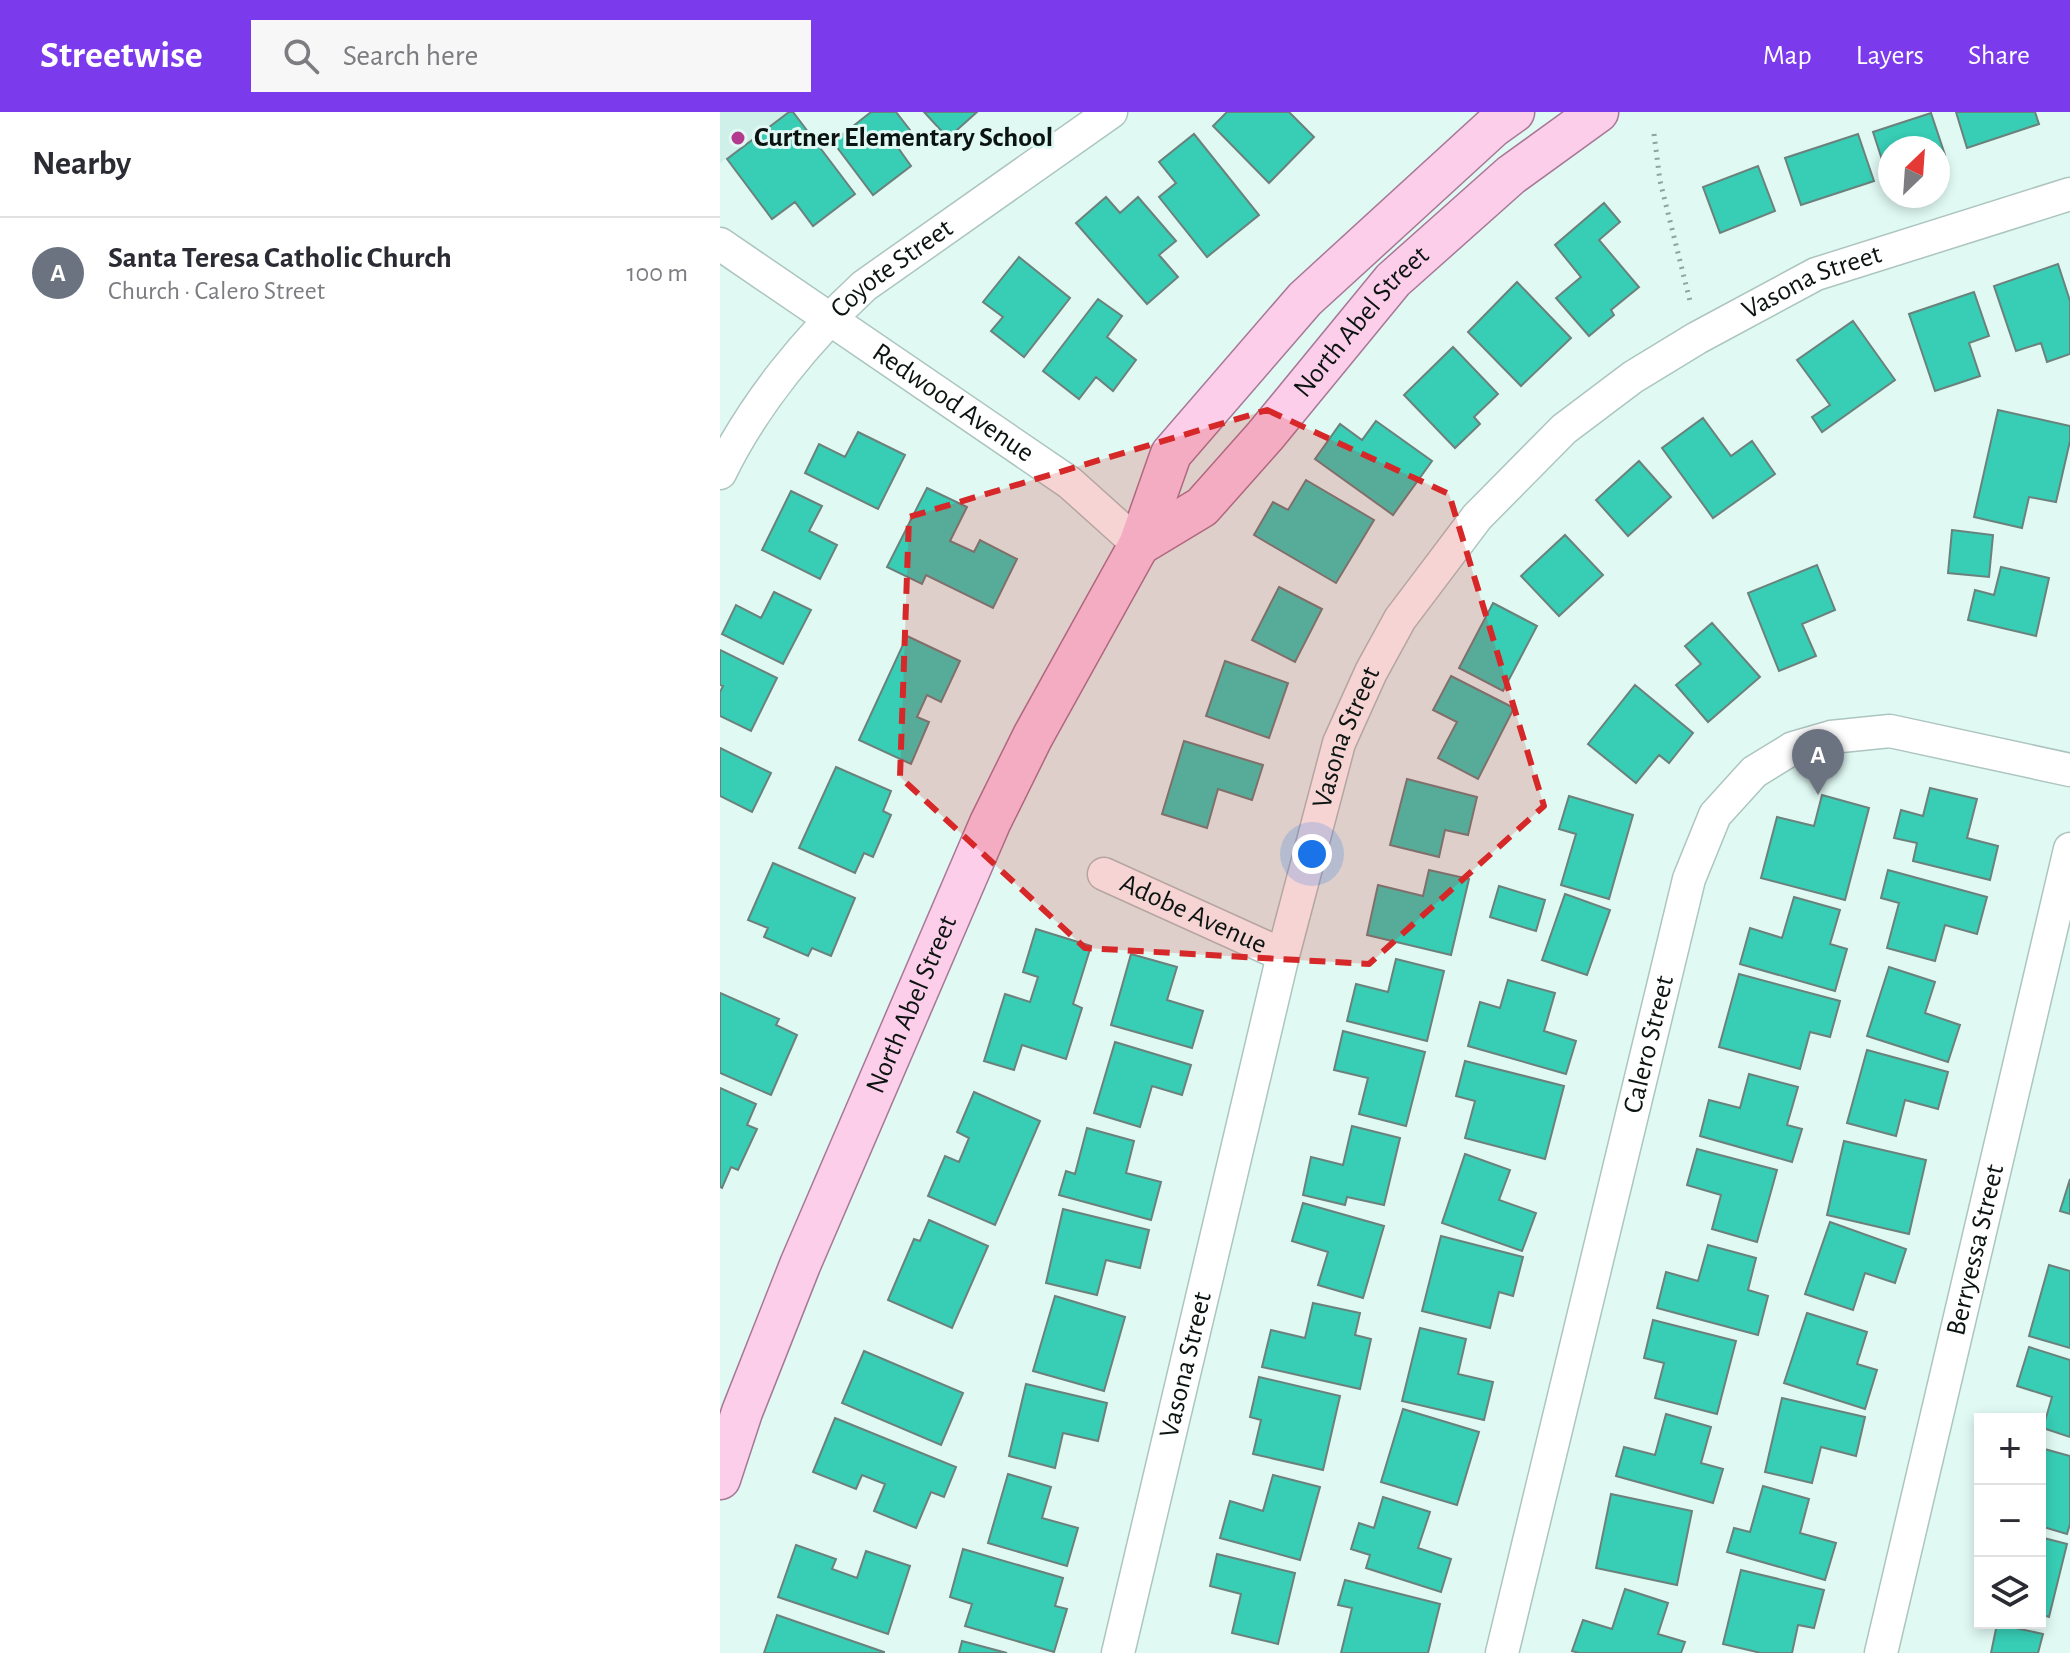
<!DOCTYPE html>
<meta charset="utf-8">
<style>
body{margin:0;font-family:"Alegreya Sans",sans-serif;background:#f7f7f7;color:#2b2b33}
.controls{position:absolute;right:24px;bottom:24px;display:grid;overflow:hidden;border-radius:0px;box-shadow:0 4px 12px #0003}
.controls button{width:72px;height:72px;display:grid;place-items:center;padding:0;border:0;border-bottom:2px solid #e1e1e2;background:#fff;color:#2b2b33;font:40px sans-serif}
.compass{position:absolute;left:1158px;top:24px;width:72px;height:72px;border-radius:50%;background:#fff;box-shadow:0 4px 12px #0003;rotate:25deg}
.you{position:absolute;left:592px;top:742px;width:28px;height:28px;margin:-20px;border:6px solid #fff;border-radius:50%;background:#1a73e8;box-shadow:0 0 0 12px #1a73e833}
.badge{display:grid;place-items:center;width:52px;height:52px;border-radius:50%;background:#7c3aed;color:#fff;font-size:26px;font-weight:700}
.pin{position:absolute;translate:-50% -66px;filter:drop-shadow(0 2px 4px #0008)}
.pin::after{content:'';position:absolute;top:42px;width:28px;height:24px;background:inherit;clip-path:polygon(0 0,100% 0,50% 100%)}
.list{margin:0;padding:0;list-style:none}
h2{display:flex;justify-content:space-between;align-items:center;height:104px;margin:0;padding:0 32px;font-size:34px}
h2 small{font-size:26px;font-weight:400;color:#7c7c81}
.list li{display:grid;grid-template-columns:52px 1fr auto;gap:24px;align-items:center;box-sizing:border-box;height:112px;padding:0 32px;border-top:2px solid #e1e1e2}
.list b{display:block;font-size:30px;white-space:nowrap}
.list p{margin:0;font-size:26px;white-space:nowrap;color:#7c7c81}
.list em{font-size:26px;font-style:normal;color:#7c7c81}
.icon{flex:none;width:44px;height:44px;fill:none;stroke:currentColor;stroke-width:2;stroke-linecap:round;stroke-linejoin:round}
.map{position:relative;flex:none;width:1350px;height:1541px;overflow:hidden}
header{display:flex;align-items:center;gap:48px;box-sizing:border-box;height:112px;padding:0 40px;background:#7c3aed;color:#fff}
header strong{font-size:38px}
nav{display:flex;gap:44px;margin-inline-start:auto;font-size:28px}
.search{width:560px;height:72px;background:#f7f7f7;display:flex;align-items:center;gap:20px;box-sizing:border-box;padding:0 28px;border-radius:0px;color:#7c7c81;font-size:30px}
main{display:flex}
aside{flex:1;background:#fff}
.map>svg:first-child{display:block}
.built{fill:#cef0e8}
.building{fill:#38ceb6;stroke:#6b817c;stroke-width:2}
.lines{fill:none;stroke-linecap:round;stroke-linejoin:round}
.minor-casing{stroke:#adc5bf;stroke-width:35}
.major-casing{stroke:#a77895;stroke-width:43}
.path{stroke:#90a39e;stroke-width:5;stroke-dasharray:2 6;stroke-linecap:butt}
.minor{stroke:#fff;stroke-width:32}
.major{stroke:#fcceea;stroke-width:40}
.marked{fill:#d62828;fill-opacity:0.2;stroke:#d62828;stroke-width:6;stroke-dasharray:16 10;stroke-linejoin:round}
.poi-dot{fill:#b33a8d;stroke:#e0f9f3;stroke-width:3}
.labels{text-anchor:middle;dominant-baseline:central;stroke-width:6;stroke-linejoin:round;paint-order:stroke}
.poi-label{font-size:28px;font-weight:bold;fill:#0c1412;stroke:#e0f9f3;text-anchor:start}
.street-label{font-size:28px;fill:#0c1412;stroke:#e0f9f3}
</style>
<header>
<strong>Streetwise</strong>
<div class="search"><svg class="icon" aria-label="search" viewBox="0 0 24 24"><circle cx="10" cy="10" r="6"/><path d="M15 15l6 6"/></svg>Search here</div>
<nav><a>Map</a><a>Layers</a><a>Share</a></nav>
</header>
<main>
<aside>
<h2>Nearby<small></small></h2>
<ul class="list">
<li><span class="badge" style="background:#6b7280">A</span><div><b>Santa Teresa Catholic Church</b><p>Church · Calero Street</p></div><em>100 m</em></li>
</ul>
</aside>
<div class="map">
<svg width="1350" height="1541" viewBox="0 0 1350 1541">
<rect width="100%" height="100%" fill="#e0f9f3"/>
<path class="built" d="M0,0h70l-70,51z"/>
<path class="building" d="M69,0h4l62,82 -42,32 -18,-24 -23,17 -45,-60z
M151,0h25l14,18 -16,12 17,24 -38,29 -40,-53z
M204,0h53l-29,26z
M507,0h62l25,25 -45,46 -56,-57z
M1236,0h79l4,12 -72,24z
M1211,1l14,42 -7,3v-10h-48v26l-3,1 -14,-43z
M474,22l65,81 -52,42 -48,-60 17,-14 -17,-21z
M1138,22l16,47 -73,24 -16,-47z
M1038,54l17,45 -55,22 -17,-46z
M386,85l14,16 18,-16 38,44 -17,14 19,22 -31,27 -71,-81z
M884,91l16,19 -21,18 40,47 -28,23 3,5 -25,21 -33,-38 25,-21 -26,-32z
M299,145l51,41 -46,59 -33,-26 12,-14 -20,-15z
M1338,152l12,37v53l-23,8 -6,-19 -25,8 -22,-65z
M797,170l54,56 -50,48 -53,-54z
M1254,180l15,44 -20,7 11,33 -45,15 -26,-77z
M378,187l24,17 -15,21 29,23 -23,31 -17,-14 -17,22 -36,-28z
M1133,209l42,59 -73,52 -10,-15 18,-12 -33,-45z
M733,235l45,47 -24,23 6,7 -25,24 -51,-53z
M1278,298l72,16v15l-14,61 -27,-5 -7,31 -48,-11z
M983,306l28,38 21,-15 23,33 -62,44 -51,-70z
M656,309l56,40 -39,54 -78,-56 25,-35 22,16z
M138,320l47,23 -27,54 -73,-36 14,-29 26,13z
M919,349l32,36 -43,39 -32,-36z
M586,368l68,40 -38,63 -82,-48 19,-33 15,8z
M207,376l40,19 -17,34 24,11 6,-12 37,19 -24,49 -67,-33 -4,9 -35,-17z
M71,379l31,15 -13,25 28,14 -17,34 -58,-29z
M1232,418l41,5 -4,42 -41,-4z
M845,423l38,40 -44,41 -38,-40z
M1097,453l18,45 -33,14 14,32 -37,15 -31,-78z
M1281,455l48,11 -13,58 -68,-16 7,-30 19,5z
M559,475l43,22 -27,53 -43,-22z
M54,480l37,18 -28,54 -61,-30 14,-29 25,13z
M773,491l44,23 -34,65 -44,-23z
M992,511l48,54 -52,45 -32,-37 25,-21 -16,-18z
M187,524l53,25 -19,41 -14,-7 -10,22 12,5 -18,42 -52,-24z
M0,538l57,28 -26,53 -31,-15v-24l3,-6 -3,-1z
M505,549l63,22 -19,55 -63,-22z
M731,564l63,32 -36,71 -40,-21 19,-36 -24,-12z
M915,573l58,48 -24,30 -10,-8 -23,28 -48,-39z
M464,629l79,24 -11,35 -34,-11 -11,39 -45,-14z
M0,636l51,25 -19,39 -32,-16z
M116,655l55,24 -8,20 8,4 -18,42 -9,-4 -9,20 -56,-25z
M687,667l70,18 -9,38 -23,-5 -6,27 -49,-12z
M1210,676l47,11 -10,39 31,8 -8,34 -77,-19 4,-18 -23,-5 7,-28 22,6z
M1102,683l47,13 -24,92 -84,-22 16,-61 37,9z
M849,684l64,19 -24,84 -48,-14 15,-51 -17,-5z
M53,751l82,35 -24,58 -19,-8 -4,8 -44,-19 4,-9 -20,-8z
M709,758l40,9 -18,76 -84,-20 11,-50 45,11z
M1168,758l99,27 -10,37 -32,-9 -10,36 -48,-13 12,-45 -18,-5z
M779,774l46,14 -9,31 -46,-14z
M845,782l45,16 -23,65 -45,-15z
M1074,785l46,13 -10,34 17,5 -12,42 -95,-27 10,-36 32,10z
M316,817l55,17 -18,58 9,4 -16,51 -44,-14 -8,25 -30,-9 21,-67 25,8 8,-25 -15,-5z
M411,842l46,13 -10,33 36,11 -11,37 -81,-23z
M676,847l48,12 -17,70 -80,-20 9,-37 32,8z
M1169,855l46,15 -10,31 35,12 -12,37 -81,-26z
M1019,862l101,27 -10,36 -20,-5 -10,37 -81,-22z
M788,868l47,13 -11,38 32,10 -10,33 -98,-28 12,-44 20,6z
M0,881l59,26 -3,6 21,10 -26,60 -51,-22z
M623,919l82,21 -19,74 -47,-12 9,-36 -34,-8z
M395,930l76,23 -9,30 -30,-9 -12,41 -46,-14z
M1147,938l81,22 -10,37 -33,-9 -9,36 -49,-13z
M745,949l99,25 -19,73 -80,-21 10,-37 -19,-5z
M1029,962l49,13 -11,38 15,4 -10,33 -92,-26 9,-36 31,8z
M0,976l36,16 -9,21 10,4 -19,41 -7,-3 -9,21 -2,-1z
M254,980l66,29 -45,104 -67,-29 17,-40 14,6 10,-24 -12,-6z
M632,1014l48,12 -16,67 -37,-8 -2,8 -42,-10 8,-38 32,8z
M367,1016l47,13 -8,32 35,9 -10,38 -92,-25 7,-24 9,3z
M1124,1029l82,19 -17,74 -82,-19z
M977,1037l80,21 -20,72 -45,-13 9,-34 -34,-10z
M745,1042l45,16 -11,30 37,13 -14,38 -80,-28z
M1350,1067v35l-10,-3z
M583,1091l81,23 -21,72 -45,-13 10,-33 -36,-11z
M343,1097l86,21 -9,38 -34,-8 -9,35 -51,-12z
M209,1108l59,26 -36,82 -64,-28 26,-61 6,2z
M1110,1110l76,27 -11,34 -30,-10 -12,37 -48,-16z
M721,1124l82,21 -10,39 -14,-4 -9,36 -68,-17z
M988,1133l48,13 -8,32 20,6 -10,39 -101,-27 9,-36 32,9z
M1329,1153l21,6v77l-41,-12z
M335,1184l70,21 -21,74 -71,-20z
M593,1191l47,10 -5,22 16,4 -11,50 -98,-22 9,-37 34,8z
M1087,1201l60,19 -10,32 20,6 -12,39 -81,-26z
M933,1208l83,21 -19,73 -62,-16 9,-35 -20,-5z
M700,1216l46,11 -8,35 35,8 -9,38 -82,-19z
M1309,1235l41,13v77l-27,-9 9,-31 -35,-11z
M144,1239l99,42 -22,52 -99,-42z
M539,1265l81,19 -17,74 -70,-16 8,-34 -11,-3z
M306,1272l81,19 -9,38 -35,-8 -8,35 -46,-12z
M1062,1286l83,19 -9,39 -35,-9 -9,36 -47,-11z
M683,1297l76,23 -22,73 -76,-23z
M946,1302l45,13 -10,36 22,6 -10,34 -97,-27 8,-29 31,8z
M115,1306l121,49 -12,30 -13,-5 -15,36 -42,-17 11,-27 -23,-9 -6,14 -43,-17z
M1321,1336l29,8v68l-3,10 -27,-8z
M288,1362l43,13 -9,31 36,10 -11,38 -79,-23z
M553,1363l47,12 -20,73 -80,-22 10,-37 33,10z
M1043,1374l46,13 -9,34 36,10 -11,37 -98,-28 7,-24 16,4z
M891,1382l81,17 -15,74 -81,-17z
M663,1385l47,15 -12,36 33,11 -10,33 -75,-24 4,-13 -19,-6 8,-26 15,5z
M1320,1425l27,7 -18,73 -9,-3z
M76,1433l40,14 -4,10 25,9 9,-27 44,15 -22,68 -110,-37z
M243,1437l100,29 -8,28 12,3 -13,43 -89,-26 7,-22 -22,-7z
M497,1442l78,19 -17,71 -46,-11 9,-39 -31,-8z
M1021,1458l83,20 -10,38 -16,-3 -6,28h-31l-38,-9z
M625,1468l95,24 -12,49h-87l11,-45 -14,-3z
M905,1477l43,14 -10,31 27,8 -4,11h-102l-7,-2 11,-31 29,9z
M57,1503l107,37v1h-120z
M1277,1512l46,10 -5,19h-47z
M242,1529l45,12h-48z"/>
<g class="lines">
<g class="minor-casing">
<g id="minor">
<path id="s1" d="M0,132l350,239 69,62"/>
<path id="s2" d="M0,361c34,-70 88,-135 144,-187l247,-174"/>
<path id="s3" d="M384,762l179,81"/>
<path id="s4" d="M398,1541l165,-698 56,-212 32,-71 29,-53 77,-102 87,-88 69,-52 64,-39 119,-64 254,-80"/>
<path id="s5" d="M782,1541l187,-774 26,-64 39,-43 39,-24 38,-11 59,-6 180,39"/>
<path id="s6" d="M1161,1541l189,-804"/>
</g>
</g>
<g class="major-casing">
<g id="major">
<path id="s7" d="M419,433l63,-38 63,-71 128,-156 118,-105 87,-63"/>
<path id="s8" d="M0,1367l22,-67 58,-147 190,-442 43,-87 106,-191 32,-91 134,-155 188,-172 21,-15"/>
</g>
</g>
<path class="path" d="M934,22l6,47 31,124"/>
<use href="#minor" class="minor"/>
<use href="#major" class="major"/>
</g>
<path class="marked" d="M547,298l182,84 95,312 -175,158 -284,-16 -185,-171 9,-260z"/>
<circle class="poi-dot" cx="18" cy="26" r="8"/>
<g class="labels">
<g class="poi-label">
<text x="34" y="26">Curtner Elementary School</text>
</g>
<g class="street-label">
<text stroke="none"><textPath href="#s2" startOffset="270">Coyote Street</textPath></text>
<text stroke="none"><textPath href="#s4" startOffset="1616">Vasona Street</textPath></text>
<text stroke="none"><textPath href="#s7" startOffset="318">North Abel Street</textPath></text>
<text stroke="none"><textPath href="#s1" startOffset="282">Redwood Avenue</textPath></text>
<text stroke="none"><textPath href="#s4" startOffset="944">Vasona Street</textPath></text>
<text stroke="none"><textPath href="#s3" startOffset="98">Adobe Avenue</textPath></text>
<text stroke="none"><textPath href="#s8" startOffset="512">North Abel Street</textPath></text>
<text stroke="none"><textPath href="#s5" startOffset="626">Calero Street</textPath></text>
<text stroke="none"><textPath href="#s6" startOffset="414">Berryessa Street</textPath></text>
<text stroke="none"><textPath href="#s4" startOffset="296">Vasona Street</textPath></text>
</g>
</g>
</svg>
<div class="controls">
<button>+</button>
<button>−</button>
<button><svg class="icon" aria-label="layers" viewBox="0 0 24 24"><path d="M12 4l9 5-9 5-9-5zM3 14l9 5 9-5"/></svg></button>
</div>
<svg class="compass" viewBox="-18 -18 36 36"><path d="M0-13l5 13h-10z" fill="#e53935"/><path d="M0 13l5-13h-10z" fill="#7c7c81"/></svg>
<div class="you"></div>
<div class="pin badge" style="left:1098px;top:683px;background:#6b7280">A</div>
</div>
</main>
